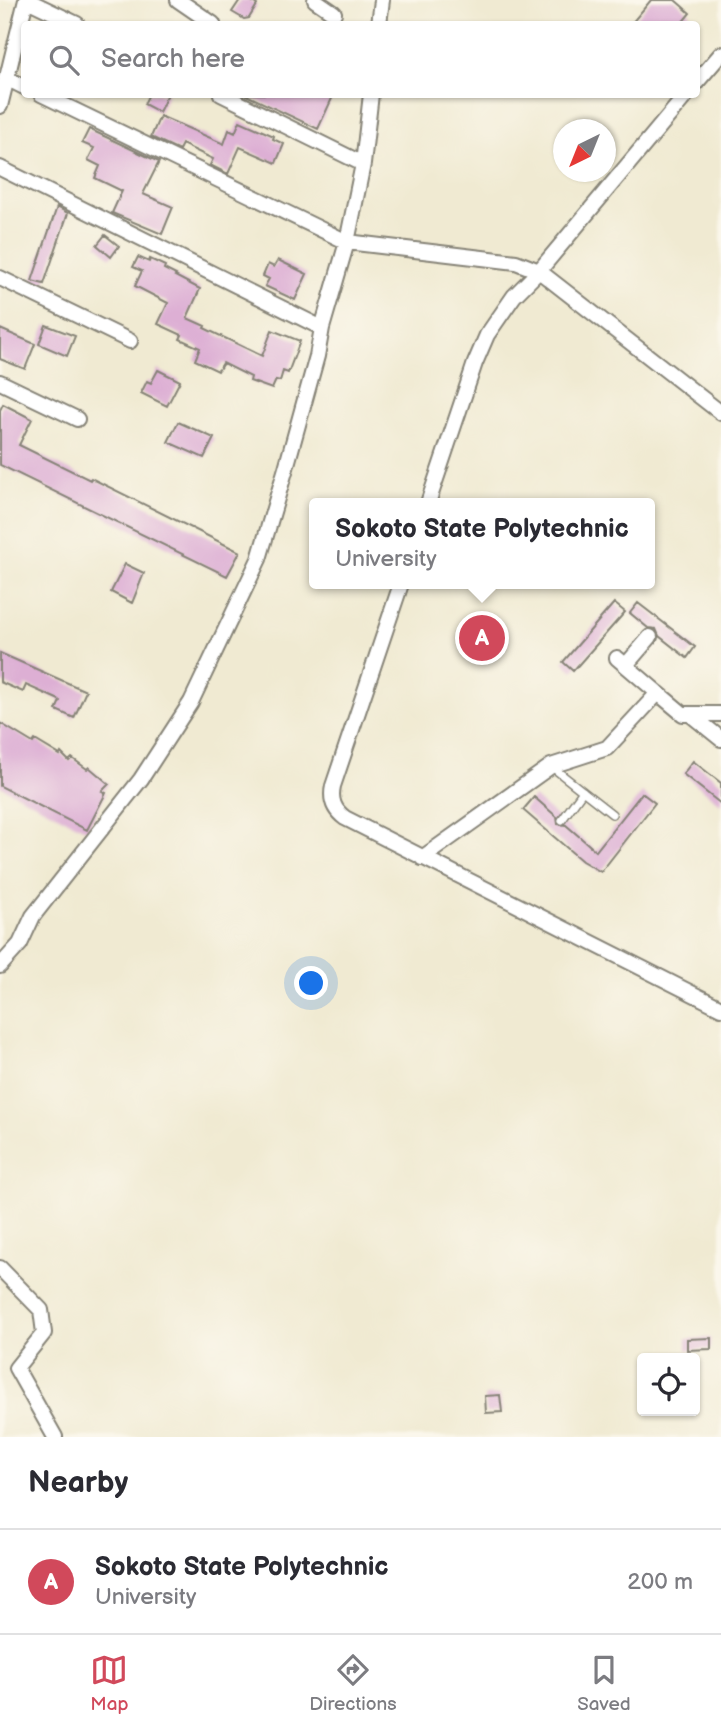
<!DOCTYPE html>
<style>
body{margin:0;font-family:"Balsamiq Sans",sans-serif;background:#f7f7f7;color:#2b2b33}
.controls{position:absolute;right:21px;bottom:21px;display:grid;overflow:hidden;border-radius:7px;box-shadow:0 2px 5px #0004}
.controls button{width:63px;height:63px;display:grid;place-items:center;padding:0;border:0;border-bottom:2px solid #e1e1e2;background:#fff;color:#2b2b33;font:35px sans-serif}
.compass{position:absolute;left:553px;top:119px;width:63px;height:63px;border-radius:50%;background:#fff;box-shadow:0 2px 5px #0004;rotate:223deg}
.you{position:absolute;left:312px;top:984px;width:24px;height:24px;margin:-18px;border:5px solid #fff;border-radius:50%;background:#1a73e8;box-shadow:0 0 0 10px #1a73e833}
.badge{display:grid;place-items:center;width:46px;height:46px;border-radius:50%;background:#d1495b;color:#fff;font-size:23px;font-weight:700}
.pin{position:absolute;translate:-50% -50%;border:4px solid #fff;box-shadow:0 2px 7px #0006}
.popup{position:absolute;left:309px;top:498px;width:346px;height:91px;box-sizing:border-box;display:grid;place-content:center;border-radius:7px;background:#fff;filter:drop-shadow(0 2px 5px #0005);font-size:23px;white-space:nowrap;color:#7c7c81}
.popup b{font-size:26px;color:#2b2b33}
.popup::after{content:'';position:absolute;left:50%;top:100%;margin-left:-14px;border:14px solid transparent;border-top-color:#fff}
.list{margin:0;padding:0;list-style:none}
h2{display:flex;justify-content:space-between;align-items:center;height:91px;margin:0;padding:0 28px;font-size:30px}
h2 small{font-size:23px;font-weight:400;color:#7c7c81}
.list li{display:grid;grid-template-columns:46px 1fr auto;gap:21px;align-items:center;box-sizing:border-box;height:105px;padding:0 28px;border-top:2px solid #e1e1e2}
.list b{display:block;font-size:26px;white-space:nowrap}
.list p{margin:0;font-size:23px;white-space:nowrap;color:#7c7c81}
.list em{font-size:23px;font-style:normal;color:#7c7c81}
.icon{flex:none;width:38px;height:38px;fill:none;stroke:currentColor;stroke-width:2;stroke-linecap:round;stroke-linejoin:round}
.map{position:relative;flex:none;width:721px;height:1437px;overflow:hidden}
.search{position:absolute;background:#fff;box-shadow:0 2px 5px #0004;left:21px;right:21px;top:21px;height:77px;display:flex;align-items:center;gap:18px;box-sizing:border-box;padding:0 24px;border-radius:7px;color:#7c7c81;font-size:26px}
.sheet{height:196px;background:#fff}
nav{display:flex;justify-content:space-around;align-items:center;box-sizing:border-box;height:98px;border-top:2px solid #e1e1e2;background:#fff;font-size:19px;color:#7c7c81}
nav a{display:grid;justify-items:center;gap:4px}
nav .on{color:#d1495b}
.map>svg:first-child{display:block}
.building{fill:#ddafd4}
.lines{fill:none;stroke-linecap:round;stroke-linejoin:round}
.lane-casing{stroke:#868377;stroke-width:10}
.street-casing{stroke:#868377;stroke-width:18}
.lane{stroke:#fff;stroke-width:7}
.street{stroke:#fff;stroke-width:14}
</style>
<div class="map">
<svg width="721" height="1437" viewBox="0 0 721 1437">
<rect width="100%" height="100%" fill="#fbf7ec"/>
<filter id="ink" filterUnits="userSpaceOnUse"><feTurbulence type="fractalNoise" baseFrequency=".0143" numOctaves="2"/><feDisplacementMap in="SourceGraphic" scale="14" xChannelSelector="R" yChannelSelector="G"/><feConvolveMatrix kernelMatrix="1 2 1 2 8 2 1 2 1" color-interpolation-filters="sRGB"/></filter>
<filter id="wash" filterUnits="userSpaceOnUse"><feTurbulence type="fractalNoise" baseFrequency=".00686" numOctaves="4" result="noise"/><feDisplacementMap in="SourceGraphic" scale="28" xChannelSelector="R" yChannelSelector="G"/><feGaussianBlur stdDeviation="1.57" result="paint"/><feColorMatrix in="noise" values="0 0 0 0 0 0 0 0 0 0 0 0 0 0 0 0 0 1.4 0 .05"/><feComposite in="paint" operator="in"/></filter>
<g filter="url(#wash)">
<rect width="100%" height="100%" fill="#f0ead2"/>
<g id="blocks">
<path class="building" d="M240,0h10l7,5 -8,13 -5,1 -12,-7z
M651,0h24l15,13 -9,11h-50z
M149,94h19l-9,18 -15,-8z
M244,94h90l-16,35z
M160,116l64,28 5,-14 6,3 5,-12 34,15 -1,3 11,5 -8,19 -36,-16 -12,27 -18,-9 3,-6 -31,-15 -3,6 -28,-13z
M89,129l70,33 -16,32 30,13 -11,27 -50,-21 10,-22 -27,-13 5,-12 -12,-6 6,-12 -12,-5z
M57,207l11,6 -24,71 -12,-3z
M105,235l14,11 -8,11 -14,-12z
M138,257l11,5 1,-3 15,7 -1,3 12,6 -1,1 25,13 -13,29 18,8 -1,2 58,28 10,-26 28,11 -12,32 -5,-2 -3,10 -4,-1 -4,9 -22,-8 1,-4 -28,-14 -5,8 -23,-11 5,-12 -20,-9 2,-4 -24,-11 10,-21 -33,-17 7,-15 -9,-4z
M278,260l29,14 -12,26 -30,-14 4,-7 -6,-3 5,-12 6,3z
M46,325l29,11 -8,20 -28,-12z
M0,329l35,15 -10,25 -25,-10z
M158,370l22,11 -13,25 -26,-13 6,-12 4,2z
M3,404l29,15 -13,26 71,35 1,-2 149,74 -13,24 -227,-111v-55z
M178,422l36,16 -10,20 -36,-16z
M125,564l19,9 -12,30 -21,-11z
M614,603l11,9 -52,59 -10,-9z
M638,603l57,44 -8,11 -28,-22 -3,-7 -8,-1 -18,-15z
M0,653l86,38 -12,27 -18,-8 4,-9 -3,-2 -31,-14 -3,7 -23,-10z
M0,723l33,20 2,-3 25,15 1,-2 8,8 3,-3 15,11 2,-2 20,17 -7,7 4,2 -19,37 -87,-44z
M693,761l28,22v21l-38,-30z
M642,793l13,10 -54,69 -19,-11 -59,-51 11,-13 23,20 1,7 8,1 30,26z
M711,1338v11l-24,1v-11z
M500,1395l2,17 -16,1 -1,-17z"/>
</g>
</g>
<g filter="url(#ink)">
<use href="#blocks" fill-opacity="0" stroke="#868377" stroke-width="2"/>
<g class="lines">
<g class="lane-casing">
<path id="lane" d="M552,767l60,47
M562,820l21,-29"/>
</g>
<g class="street-casing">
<path id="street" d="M27,0l50,24
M178,0l35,24
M315,0l19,13
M379,24l3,-24
M6,78l18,9
M696,83l25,-29
M41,94l306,148 169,20 23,9 182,142
M221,94l142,70
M0,106l26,-106
M0,168l322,160
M0,278l130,63
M0,382l77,37
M428,503l47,-140 12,-28 27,-39 25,-25 148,-177
M401,584l-68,202c-3,14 1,24 12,32l376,190
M617,658l41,35
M626,665l24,-28
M690,714l31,25
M422,858l129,-92 56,-18 51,-55 25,21h38
M0,966l20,-22 13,-28 108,-137 50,-77 68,-143 27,-91 31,-112 5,-28 25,-86 16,-78 8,-70
M0,1268l41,42 3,23 -28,35 39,69"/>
</g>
<use href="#lane" class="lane"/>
<use href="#street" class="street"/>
</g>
</g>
</svg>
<div class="controls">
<button><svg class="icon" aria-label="locate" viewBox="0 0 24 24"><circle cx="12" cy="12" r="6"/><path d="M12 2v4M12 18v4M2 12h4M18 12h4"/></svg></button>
</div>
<svg class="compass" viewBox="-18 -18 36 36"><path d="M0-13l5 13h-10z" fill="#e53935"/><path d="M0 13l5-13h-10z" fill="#7c7c81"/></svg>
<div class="you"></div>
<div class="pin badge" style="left:482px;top:638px">A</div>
<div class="popup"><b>Sokoto State Polytechnic</b>University</div>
<div class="search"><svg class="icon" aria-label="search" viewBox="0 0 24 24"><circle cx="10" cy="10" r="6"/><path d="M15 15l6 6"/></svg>Search here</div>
</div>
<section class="sheet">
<h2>Nearby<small></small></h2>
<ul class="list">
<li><span class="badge">A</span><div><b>Sokoto State Polytechnic</b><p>University</p></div><em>200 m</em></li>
</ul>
</section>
<nav>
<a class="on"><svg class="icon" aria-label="map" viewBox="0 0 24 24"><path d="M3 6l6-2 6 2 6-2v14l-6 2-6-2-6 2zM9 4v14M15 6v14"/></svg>Map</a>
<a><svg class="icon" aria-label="directions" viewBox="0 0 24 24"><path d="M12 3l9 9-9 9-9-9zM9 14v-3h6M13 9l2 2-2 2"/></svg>Directions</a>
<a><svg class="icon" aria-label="saved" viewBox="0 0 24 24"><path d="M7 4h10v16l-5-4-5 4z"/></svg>Saved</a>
</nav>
